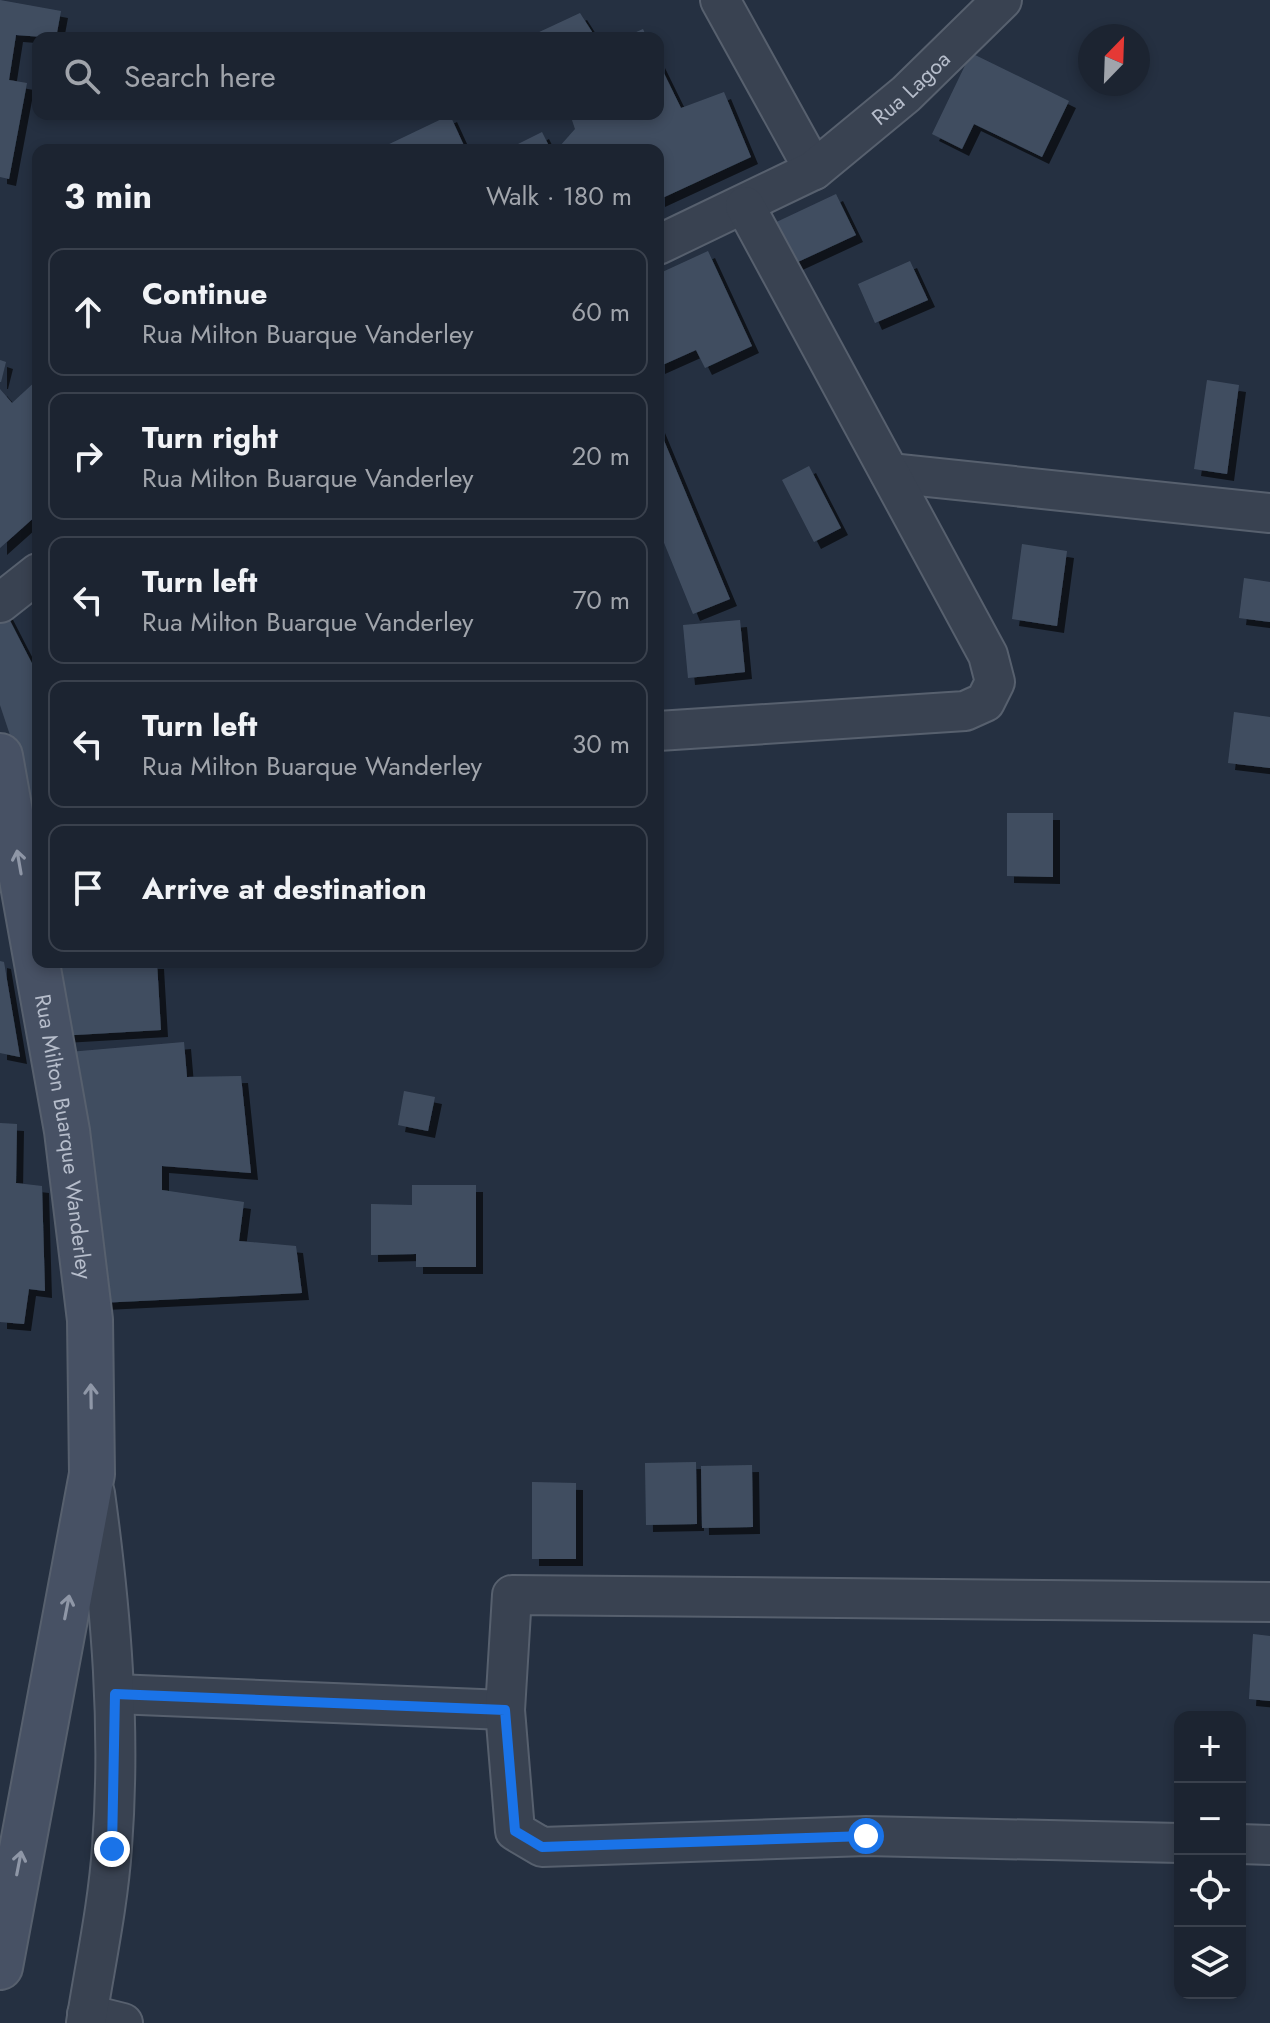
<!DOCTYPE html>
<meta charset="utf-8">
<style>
body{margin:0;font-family:Jost,sans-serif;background:#29303d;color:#f1f3f6}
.controls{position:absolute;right:24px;bottom:24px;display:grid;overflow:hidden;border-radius:16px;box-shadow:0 4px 12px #0003}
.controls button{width:72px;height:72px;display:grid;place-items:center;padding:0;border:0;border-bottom:2px solid #3a414d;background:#1c2431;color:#f1f3f6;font:40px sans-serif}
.compass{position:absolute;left:1078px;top:24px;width:72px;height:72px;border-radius:50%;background:#1c2431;box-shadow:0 4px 12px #0003;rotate:23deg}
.stop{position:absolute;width:24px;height:24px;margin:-18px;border:6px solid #1a73e8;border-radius:50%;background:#fff}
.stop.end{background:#1a73e8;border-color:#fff;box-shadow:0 2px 8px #0008}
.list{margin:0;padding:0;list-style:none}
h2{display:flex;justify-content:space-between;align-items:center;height:104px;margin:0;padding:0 32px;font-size:34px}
h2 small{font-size:26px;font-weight:400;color:#a0a4ab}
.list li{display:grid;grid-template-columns:52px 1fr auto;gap:24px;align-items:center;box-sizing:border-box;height:128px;margin:0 16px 16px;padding:0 16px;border:2px solid #3a414d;border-radius:16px}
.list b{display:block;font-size:30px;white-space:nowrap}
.list p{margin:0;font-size:26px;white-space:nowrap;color:#a0a4ab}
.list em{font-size:26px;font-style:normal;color:#a0a4ab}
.icon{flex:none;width:44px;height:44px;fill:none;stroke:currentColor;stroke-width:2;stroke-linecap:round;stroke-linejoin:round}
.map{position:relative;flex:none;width:1270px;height:2023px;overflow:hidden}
.search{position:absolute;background:#1c2431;box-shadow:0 4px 12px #0003;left:32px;top:32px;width:632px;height:88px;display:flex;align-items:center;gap:20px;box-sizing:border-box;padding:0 28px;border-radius:16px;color:#a0a4ab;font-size:30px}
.panel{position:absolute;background:#1c2431;box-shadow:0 4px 12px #0003;left:32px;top:144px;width:632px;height:824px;border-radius:16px}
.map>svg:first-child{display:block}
.building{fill:#414e61;filter:url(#shadow)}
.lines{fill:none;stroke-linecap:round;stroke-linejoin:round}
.street-casing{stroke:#57606e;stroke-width:42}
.secondary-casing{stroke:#57606e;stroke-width:48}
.street{stroke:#394251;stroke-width:38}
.secondary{stroke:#475164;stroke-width:44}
.oneway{stroke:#8f97a7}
.route{stroke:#1a73e8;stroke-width:10}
.labels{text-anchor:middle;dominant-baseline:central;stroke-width:7;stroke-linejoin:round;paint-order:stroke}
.street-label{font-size:22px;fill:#b6bdcb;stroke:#1e2736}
</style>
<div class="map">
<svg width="1270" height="2023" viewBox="0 0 1270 2023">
<defs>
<filter id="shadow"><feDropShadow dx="7" dy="7" stdDeviation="0" flood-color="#0009"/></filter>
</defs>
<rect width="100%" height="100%" fill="#253041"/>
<path class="building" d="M0,0l61,11 -5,27 -40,-3 -7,45 18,3 -18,96 -9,-2z
M580,13l16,25h-59l-2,-4z
M643,29l4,9h-24z
M971,53l98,48 -27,56 -68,-33 -12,25 -30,-15z
M658,61l23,47 43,-16 27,65 -93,43v-50h-97l-1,-4 15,-17 -5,-15h88z
M450,115l16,35h-84l-1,-2z
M542,132l9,18h-38l-1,-3z
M836,194l20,41 -69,32 -19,-41z
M708,251l44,95 -47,22 -9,-18 -38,17v-93z
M910,261l18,39 -53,23 -17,-39z
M0,360l6,2 -5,20h-1z
M38,379v135l-38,34v-159l12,14z
M1207,380l32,5 -12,89 -33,-5z
M658,426l72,173 -37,15 -35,-86z
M809,466l32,62 -27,14 -32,-62z
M1022,544l45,7 -10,75 -45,-7z
M1244,578l26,4v40l-31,-4z
M3,607l35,68v144l-38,-114v-96z
M740,620l5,52 -57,6 -5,-53z
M1234,712l36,5v51l-42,-5z
M1007,813h46v64l-46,-1z
M0,961l4,1 16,95 -20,-4z
M53,962h104l4,68 -103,6z
M184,1042l3,35 54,-1 10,97 -89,-7v24l82,12 -5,39 57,5 6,47 -203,10 -30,-251z
M404,1091l31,6 -7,34 -30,-6z
M0,1123l17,1 -1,59 26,3 3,105 -16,-2 -5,35 -24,-2z
M412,1185h64v82h-60v-13l-45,1v-51l41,1z
M696,1462l1,62 -51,1 -1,-62z
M752,1465l1,62 -51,1 -1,-62z
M532,1482l44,1v76h-44z
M1253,1634l17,2v65l-21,-2z"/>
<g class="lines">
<g class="street-casing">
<g id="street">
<path d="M720,0l94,170"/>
<path id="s1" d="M658,245l156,-75 92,-76 96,-94"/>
<path d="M890,473l380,40"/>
<path d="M0,603l38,-30"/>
<path d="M658,731l307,-20 20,-9 10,-20 -7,-27 -243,-449"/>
<path d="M115,1694l390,16"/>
<path d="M1180,1843l-314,-7 -324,11 -27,-16 -10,-121 7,-115 758,7"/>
<path d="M1240,1844l30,1"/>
<path d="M87,2014l36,9"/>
<path d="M86,2023c9,-58 22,-117 26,-176 9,-119 -1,-237 -17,-354"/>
</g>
</g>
<g class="secondary-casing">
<g id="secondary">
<path id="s2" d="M0,756l67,375 23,189 2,154 -92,493"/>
</g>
</g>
<use href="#street" class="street"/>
<use href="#secondary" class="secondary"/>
</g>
<defs><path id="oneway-shaft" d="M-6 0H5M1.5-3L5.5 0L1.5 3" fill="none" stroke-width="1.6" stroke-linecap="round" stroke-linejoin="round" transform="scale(2)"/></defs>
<g class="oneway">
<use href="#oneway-shaft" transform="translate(19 862) rotate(-100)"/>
<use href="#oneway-shaft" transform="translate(91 1396) rotate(-91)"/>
<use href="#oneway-shaft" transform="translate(67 1607) rotate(-79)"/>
<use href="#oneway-shaft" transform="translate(19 1863) rotate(-79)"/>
</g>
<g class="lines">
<path class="route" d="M112,1849l3,-155 390,16 10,121 27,16 324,-11"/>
</g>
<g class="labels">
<g class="street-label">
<text stroke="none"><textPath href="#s1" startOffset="300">Rua Lagoa</textPath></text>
<text stroke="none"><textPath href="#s2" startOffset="386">Rua Milton Buarque Wanderley</textPath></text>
</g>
</g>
</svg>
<div class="controls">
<button>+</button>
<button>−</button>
<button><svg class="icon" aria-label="locate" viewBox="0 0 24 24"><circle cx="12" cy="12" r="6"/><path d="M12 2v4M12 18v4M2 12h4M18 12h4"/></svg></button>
<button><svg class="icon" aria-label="layers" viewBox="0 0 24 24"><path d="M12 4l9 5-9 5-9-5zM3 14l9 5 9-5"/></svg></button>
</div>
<svg class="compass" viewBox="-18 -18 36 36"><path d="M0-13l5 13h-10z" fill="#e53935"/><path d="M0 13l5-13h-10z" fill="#a0a4ab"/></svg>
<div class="stop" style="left:866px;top:1836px"></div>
<div class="stop end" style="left:112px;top:1849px"></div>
<div class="search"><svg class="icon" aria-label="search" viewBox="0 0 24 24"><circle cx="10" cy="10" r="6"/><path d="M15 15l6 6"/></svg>Search here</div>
<section class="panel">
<h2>3 min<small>Walk · 180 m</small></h2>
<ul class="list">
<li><svg class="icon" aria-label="ahead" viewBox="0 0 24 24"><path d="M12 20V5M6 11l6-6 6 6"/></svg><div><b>Continue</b><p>Rua Milton Buarque Vanderley</p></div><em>60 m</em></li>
<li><svg class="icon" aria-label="right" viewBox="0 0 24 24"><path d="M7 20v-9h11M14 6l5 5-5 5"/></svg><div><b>Turn right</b><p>Rua Milton Buarque Vanderley</p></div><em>20 m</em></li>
<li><svg class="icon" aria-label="left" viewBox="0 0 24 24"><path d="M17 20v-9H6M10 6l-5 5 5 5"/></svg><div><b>Turn left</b><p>Rua Milton Buarque Vanderley</p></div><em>70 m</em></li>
<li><svg class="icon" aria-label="left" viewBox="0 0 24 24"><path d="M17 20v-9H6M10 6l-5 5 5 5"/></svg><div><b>Turn left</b><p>Rua Milton Buarque Wanderley</p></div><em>30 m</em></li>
<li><svg class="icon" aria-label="arrive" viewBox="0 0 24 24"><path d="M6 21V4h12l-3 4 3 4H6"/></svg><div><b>Arrive at destination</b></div></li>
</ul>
</section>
</div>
